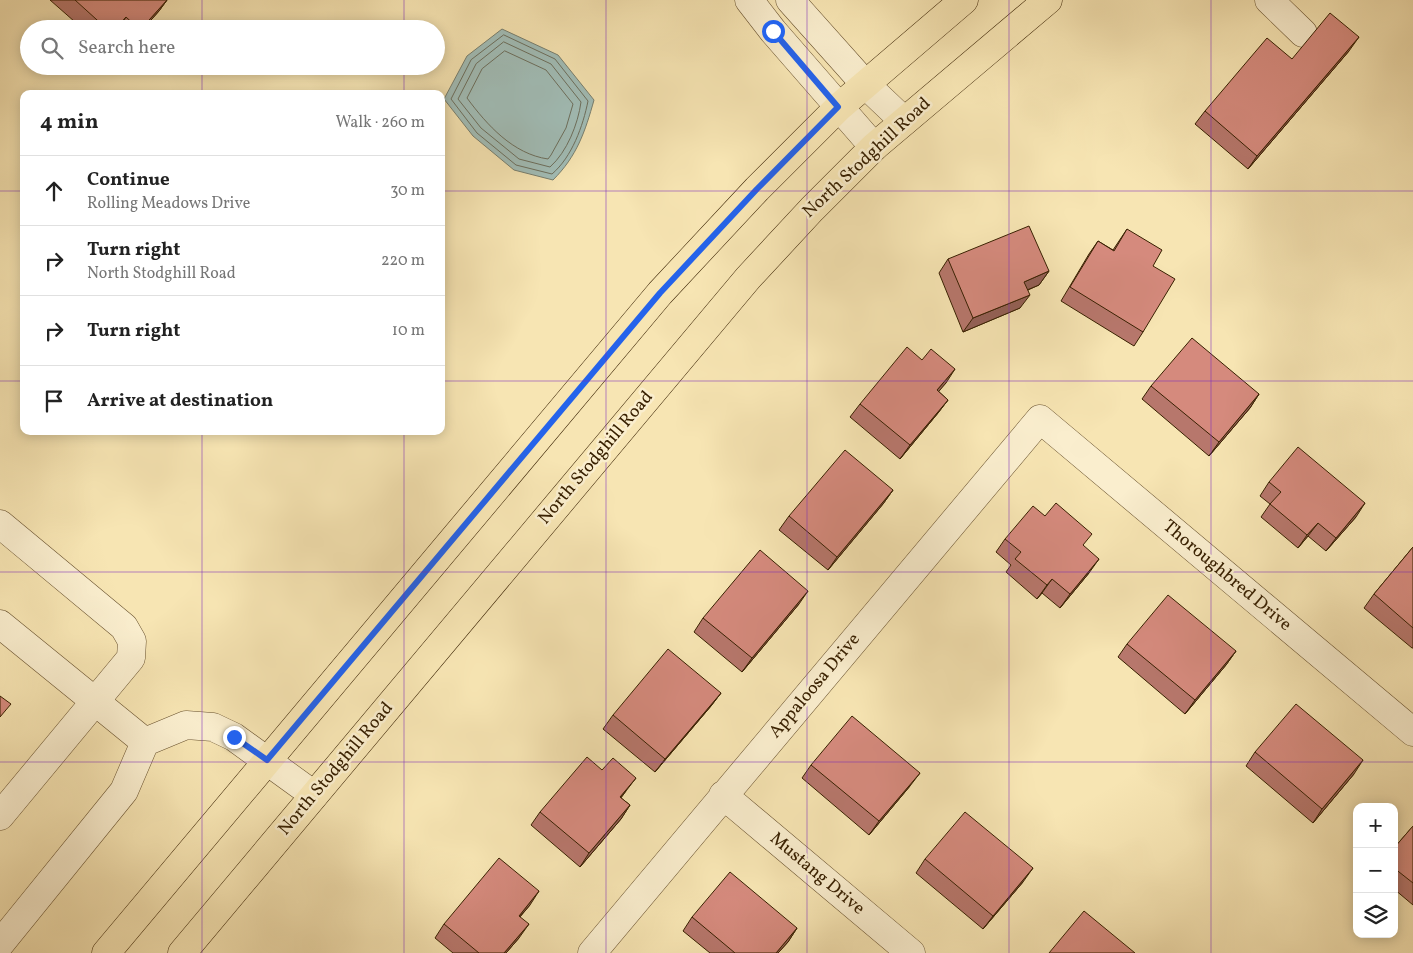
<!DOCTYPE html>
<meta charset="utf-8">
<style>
body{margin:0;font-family:Vollkorn,serif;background:#f2f2f2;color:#222}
.controls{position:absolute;right:15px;bottom:15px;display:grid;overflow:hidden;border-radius:10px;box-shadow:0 2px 12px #0003}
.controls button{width:45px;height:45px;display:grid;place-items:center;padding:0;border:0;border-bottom:1px solid #e0e0e0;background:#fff;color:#222;font:25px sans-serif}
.stop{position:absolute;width:15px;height:15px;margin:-11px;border:4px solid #2563eb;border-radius:50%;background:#fff}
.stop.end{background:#2563eb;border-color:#fff;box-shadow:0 1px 5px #0008}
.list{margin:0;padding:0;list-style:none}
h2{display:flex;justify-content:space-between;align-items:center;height:65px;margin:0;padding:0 20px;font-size:21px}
h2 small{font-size:16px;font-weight:400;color:#767676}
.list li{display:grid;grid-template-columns:32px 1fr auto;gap:15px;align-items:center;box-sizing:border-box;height:70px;padding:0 20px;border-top:1px solid #e0e0e0}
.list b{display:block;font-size:19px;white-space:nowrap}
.list p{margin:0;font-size:16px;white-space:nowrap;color:#767676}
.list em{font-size:16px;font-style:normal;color:#767676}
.icon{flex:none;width:28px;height:28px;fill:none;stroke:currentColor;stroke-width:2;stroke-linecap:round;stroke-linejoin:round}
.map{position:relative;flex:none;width:1413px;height:953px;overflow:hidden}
.search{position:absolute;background:#fff;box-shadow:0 2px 12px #0003;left:20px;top:20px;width:425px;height:55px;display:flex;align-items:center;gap:12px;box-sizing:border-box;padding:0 18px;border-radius:28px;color:#767676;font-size:19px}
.panel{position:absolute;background:#fff;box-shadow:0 2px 12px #0003;left:20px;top:90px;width:425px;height:345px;border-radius:10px}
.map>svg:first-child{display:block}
.water{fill:#a1bdb7;stroke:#777e6e}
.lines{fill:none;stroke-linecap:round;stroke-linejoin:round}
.shore{stroke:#6c6e5c;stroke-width:1}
.minor-casing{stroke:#68512e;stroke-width:29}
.major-casing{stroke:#382001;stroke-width:29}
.minor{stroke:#faeece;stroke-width:28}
.major{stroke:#f7e5b3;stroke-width:28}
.wall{fill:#b7776c;stroke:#382001}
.shaded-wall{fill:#956158;stroke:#382001}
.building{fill:#d58a7d;stroke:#382001}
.route{stroke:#2563eb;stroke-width:6}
.grid{fill:none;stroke:#7b2cbf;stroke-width:1;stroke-opacity:0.55}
.labels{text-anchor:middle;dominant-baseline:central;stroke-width:5;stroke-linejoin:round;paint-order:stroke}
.street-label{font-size:18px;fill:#382001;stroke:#faeece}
</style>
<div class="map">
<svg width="1413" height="953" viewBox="0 0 1413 953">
<rect width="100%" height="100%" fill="#f7e5b3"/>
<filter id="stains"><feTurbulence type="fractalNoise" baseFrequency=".004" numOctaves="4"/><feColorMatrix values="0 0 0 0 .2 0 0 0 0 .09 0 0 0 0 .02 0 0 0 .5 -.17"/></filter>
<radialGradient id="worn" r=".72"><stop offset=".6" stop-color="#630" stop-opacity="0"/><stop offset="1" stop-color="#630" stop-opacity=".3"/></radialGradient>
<path class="water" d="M502,29l56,26 36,45c-9,32 -17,56 -41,80l-39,-10 -41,-34 -29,-37 23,-43z"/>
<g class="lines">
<path class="shore" d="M504,35l51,24 33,42c-5,25 -16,56 -36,73l-36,-9 -39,-32 -26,-34 20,-39z
M504,42l47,22 30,38c-3,22 -14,50 -31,65l-31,-8 -38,-31 -23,-29 18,-35z
M505,51l41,19 27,34 -7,24 -15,27 -3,4c-35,-5 -61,-34 -81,-61l15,-29z"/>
<g class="minor-casing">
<path id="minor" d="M749,0l24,31 101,116
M790,0l75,84 39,37
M1269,0l34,33
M0,524l124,103 8,14 -1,17 -131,158
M0,624l145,118
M723,795l188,158
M0,944l124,-153 21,-49 41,-17 27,2 21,10 80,58
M592,953l448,-534 373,313"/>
</g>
<g class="major-casing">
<path id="major" d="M106,953l554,-660 97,-104 82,-82 125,-107
M182,953l566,-675 64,-69 62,-62 174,-147"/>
</g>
<use href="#minor" class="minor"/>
<use href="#major" class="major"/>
</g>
<path class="wall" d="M50,0h117l-8,11 -16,18h-60z
M1349,51l-101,118 -53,-45 10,-13 87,-52z
M1127,229l26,37 -10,66 -9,14 -73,-45 28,-47 9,-13 15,9z
M948,259l101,12 -10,14 -11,5 -8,18 -57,24 -24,-59z
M946,383l-8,8 10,9 -10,13 -38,46 -50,-42 10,-13z
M1151,386l108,8 -9,14 -41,48 -67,-57z
M1269,482l87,35 -30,34 -18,-15 -10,12 -37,-31 9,-13 -10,-8z
M893,490l-10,14 -55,66 -49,-40 10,-14z
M1005,539l79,7 5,27 -29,35 -18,-15 -5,6 -31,-27 5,-7 -15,-13z
M1413,547v101h-1l-48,-40 10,-14z
M799,604l-57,68 -48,-40 9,-14z
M1127,644l109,7 -10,14 -41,49 -67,-57z
M721,693l-10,13 -56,66 -52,-43 10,-14z
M1255,752l99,22 -41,49 -67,-57z
M811,765l99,21 -41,49 -67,-57z
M626,791l-5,7 9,7 -9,14 -41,48 -49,-42 9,-13z
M1413,826v79l-19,-16v-41z
M925,859l98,23 -40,47 -67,-56z
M530,905l-10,12 -1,21 -13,15h-53l-18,-15 9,-14z
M692,917l105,11 -9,14 -10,11h-68l-27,-22z"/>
<path class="shaded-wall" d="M167,0l-8,11 -16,18h-2z
M126,17l-8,12h-3z
M1359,37l-10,14 -101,118 9,-13z
M1049,271l-10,14 -24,10 9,-13z
M1030,295l-10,13 -57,24 10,-14z
M955,369l-9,14 -18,21 9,-14z
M1259,394l-9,14 -41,48 10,-14z
M948,400l-10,13 -38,46 10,-14z
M893,490l-10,14 -55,66 9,-13z
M1365,503l-9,14 -30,34 10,-13z
M1318,523l-10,13 -10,12 9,-13z
M1099,559l-10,14 -29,35 10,-14z
M1052,579l-10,14 -5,6 10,-14z
M808,591l-9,13 -57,68 10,-14z
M1236,651l-10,14 -41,49 10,-14z
M721,693l-10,13 -56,66 10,-13z
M1363,760l-9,14 -41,49 9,-14z
M920,773l-10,13 -41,49 10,-14z
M636,778l-10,13 -16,19 10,-13z
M630,805l-9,14 -41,48 9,-14z
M1033,868l-10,14 -40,47 10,-13z
M539,891l-9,14 -21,24 10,-13z
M529,924l-10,14 -13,15h-2z
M797,928l-9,14 -10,11h-2z"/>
<path class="building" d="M75,0h92l-26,29h-2l-13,-12 -11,12h-8z
M1330,13l29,24 -102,119 -52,-45 62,-73 25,21z
M1029,226l20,45 -25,11 6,13 -57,23 -25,-59z
M1127,229l35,21 -9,16 22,13 -32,53 -73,-45 28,-46 16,10z
M1192,338l67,56 -40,48 -68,-56z
M907,347l15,13 9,-11 24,20 -18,21 11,10 -38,45 -50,-41z
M1298,447l67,56 -29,35 -18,-15 -11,12 -37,-31 11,-12 -12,-10z
M845,450l48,40 -56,67 -48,-41z
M1056,503l36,31 -9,11 16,14 -29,35 -18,-15 -5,6 -32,-26 6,-7 -16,-13 28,-33 12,10z
M1413,547v81l-39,-34z
M760,550l48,41 -56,67 -49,-40z
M1168,595l68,56 -41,49 -68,-56z
M668,649l53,44 -56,66 -52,-44z
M0,696l11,8 -11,13z
M1296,704l67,56 -41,49 -67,-57z
M852,716l68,57 -41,48 -68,-56z
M587,757l15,13 11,-12 23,20 -16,19 10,8 -41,48 -49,-41z
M965,812l68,56 -40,48 -68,-57z
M1413,826v57l-19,-15v-20z
M499,858l40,33 -20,25 10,8 -25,29h-25l-35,-29z
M730,872l67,56 -21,25h-41l-43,-36z
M1084,911l51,42h-86z"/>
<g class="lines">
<path class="route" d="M234,737l33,23 393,-467 97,-104 81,-82 -65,-76"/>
</g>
<path class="grid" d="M202,0v29M404,0v29M606,0v953M807,0v953M1009,0v953M1211,0v953M202,66v28M404,66v28M0,191h24M441,191h972M0,381h24M441,381h972M202,431v522M404,431v522M0,572h1413M0,762h1413"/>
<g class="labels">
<g class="street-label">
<text transform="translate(867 158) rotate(-43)">North Stodghill Road</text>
<text transform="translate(596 458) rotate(-50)">North Stodghill Road</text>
<text transform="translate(1227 576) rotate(40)">Thoroughbred Drive</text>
<text transform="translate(815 686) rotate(-50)">Appaloosa Drive</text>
<text transform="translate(336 769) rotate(-50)">North Stodghill Road</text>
<text transform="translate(817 874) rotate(40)">Mustang Drive</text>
</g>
</g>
<rect width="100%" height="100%" filter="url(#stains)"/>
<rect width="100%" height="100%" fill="url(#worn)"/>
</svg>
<div class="controls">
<button>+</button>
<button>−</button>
<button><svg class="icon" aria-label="layers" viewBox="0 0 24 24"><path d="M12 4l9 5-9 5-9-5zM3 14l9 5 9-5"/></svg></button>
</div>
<div class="stop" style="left:773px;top:31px"></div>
<div class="stop end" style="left:234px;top:737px"></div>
<div class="search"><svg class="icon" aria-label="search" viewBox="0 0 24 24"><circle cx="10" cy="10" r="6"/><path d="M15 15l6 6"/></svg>Search here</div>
<section class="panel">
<h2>4 min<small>Walk · 260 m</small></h2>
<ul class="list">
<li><svg class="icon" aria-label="ahead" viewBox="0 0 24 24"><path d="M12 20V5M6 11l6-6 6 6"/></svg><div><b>Continue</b><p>Rolling Meadows Drive</p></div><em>30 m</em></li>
<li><svg class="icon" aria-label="right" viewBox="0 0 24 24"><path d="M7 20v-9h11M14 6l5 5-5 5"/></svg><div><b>Turn right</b><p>North Stodghill Road</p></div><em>220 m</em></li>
<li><svg class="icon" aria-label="right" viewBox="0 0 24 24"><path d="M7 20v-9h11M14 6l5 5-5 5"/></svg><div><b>Turn right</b></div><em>10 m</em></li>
<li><svg class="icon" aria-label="arrive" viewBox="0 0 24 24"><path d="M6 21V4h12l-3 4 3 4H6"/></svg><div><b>Arrive at destination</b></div></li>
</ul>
</section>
</div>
